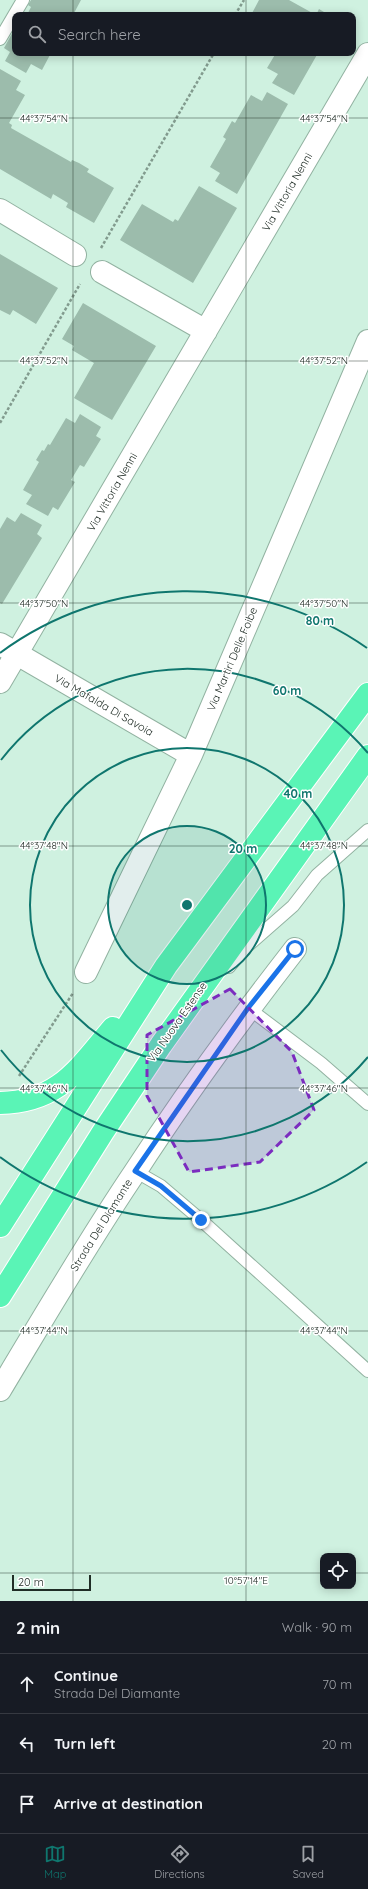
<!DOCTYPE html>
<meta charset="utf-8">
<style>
body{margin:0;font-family:Quicksand,sans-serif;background:#242831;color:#f1f3f6}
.controls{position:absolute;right:12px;bottom:12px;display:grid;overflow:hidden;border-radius:8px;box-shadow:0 2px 10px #0003}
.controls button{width:36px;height:36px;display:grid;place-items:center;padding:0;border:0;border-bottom:1px solid #363941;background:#171b24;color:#f1f3f6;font:20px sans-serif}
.scale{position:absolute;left:12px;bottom:10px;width:79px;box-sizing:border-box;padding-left:4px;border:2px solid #202d26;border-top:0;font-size:11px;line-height:14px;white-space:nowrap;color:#202d26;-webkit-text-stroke:3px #fff;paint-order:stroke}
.stop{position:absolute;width:12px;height:12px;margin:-9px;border:3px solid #1a73e8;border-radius:50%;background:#fff}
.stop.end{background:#1a73e8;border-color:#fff;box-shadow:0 1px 4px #0008}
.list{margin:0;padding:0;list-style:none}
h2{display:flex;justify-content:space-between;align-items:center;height:52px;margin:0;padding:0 16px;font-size:17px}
h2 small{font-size:13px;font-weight:400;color:#9ea1a6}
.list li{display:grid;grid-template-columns:26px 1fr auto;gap:12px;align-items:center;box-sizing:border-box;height:60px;padding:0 16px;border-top:1px solid #363941}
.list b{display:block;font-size:15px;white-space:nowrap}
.list p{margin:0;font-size:13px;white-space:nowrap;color:#9ea1a6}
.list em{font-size:13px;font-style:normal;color:#9ea1a6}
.icon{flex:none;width:22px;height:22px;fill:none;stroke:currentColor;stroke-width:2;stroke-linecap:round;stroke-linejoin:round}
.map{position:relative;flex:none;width:368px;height:1601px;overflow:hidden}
.search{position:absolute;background:#171b24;box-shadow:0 2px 10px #0003;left:12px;right:12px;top:12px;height:44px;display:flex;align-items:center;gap:10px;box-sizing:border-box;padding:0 14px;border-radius:8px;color:#9ea1a6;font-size:15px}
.sheet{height:232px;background:#171b24}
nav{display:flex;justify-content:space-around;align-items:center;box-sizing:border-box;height:56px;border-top:1px solid #363941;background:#171b24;font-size:11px;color:#9ea1a6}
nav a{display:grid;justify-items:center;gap:2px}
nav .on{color:#0f766e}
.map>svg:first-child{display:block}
.building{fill:#9cbcac}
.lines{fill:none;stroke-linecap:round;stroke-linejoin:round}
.lane-casing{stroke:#92b2a1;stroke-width:14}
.street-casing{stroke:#92b2a1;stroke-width:24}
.highway-casing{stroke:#fff;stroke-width:24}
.path{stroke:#829b8e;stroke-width:2.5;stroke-dasharray:3 2;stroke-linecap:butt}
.lane{stroke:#fff;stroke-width:12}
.street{stroke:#fff;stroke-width:22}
.highway{stroke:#5af4b6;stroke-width:22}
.route{stroke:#1a73e8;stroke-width:5}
.marked{fill:#7b2cbf;fill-opacity:0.2;stroke:#7b2cbf;stroke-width:3;stroke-dasharray:8 5;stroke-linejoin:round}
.ticks{fill:none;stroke:#202d26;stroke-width:1;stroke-opacity:0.45}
.ring{fill:none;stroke:#0f766e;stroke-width:2}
.labels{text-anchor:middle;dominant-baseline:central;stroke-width:3;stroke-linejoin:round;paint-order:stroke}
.street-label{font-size:11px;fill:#202d26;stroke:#fff}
.ticks-label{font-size:10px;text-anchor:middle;fill:#202d26;stroke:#fff;stroke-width:3;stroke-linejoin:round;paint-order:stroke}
.centre{fill:#0f766e;stroke:#fff;stroke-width:2}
.ring-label{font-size:12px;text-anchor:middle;font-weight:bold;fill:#0f766e;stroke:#fff;stroke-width:3;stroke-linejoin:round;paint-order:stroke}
</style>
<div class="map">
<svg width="368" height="1601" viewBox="0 0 368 1601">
<rect width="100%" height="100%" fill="#cff1e0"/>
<path class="building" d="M31,0h50l-8,15h-46l4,-8 -3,-2z
M259,0h30l27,15h-65z
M319,9l10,6h-13z
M15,28v25h36l-9,17 -11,-6 -5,9 -21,-12 5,-9 -6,-4z
M276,53h42l-24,42 -22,-12 6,-9 -11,-6z
M0,69l21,12 -5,9 9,5 -16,28 3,2 -1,3 60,34 1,-2 7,3 10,6 -2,3 27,16 -20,35 -28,-16 2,-4 -15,-9 -2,5 -51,-30z
M267,92l21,12 -51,90 -22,-13 5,-8 -10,-6 16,-28 -3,-2 9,-16 3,2 16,-28 11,6z
M199,186l38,22 -44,75 -73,-43 22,-36 31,18 2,-3 3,2z
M0,254l58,34 -22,36 -23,-14 -3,5 -10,-5z
M83,303l73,43 -44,74 -38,-22 20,-35 -22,-13 2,-4 -12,-7z
M80,414l21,13 -5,9 5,3 -17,28 -4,-2 -9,15 4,2 -17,28 -5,-3 -5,9 -22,-12 6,-9 -9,-5 16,-28 -3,-2 6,-10 2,1 4,-7 2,1 16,-27 9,5z
M21,513l21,12 -5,9 5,4 -40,66 -2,-1v-74l7,-12 8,5z"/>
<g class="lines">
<g class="lane-casing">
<path id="lane" d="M0,39l23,-39
M229,967l15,-18 49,-43 24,-31 51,-45
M248,1008l73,55 47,41
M135,1171l26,15 40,34 167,151"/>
</g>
<g class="street-casing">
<path id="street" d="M0,210l75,45
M102,272l104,59
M0,644l191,111
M0,682l368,-628
M86,972l105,-217 177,-414
M0,1390c44,-73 87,-147 135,-218 50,-77 104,-151 160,-223"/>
</g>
<g class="highway-casing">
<path id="highway" d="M0,1103c59,-1 78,-34 113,-75
M0,1226l166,-260 202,-272
M0,1296l103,-164 58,-87 207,-289"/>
</g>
<path class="path" d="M235,15l9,-15
M101,248l113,-195
M0,423l80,-139
M19,1076l54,-83"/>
<use href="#lane" class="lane"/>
<use href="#street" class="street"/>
<use href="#highway" class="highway"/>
</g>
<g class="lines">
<path class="route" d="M201,1220l-40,-34 -26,-15 113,-163 47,-59"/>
</g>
<path class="marked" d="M230,989l62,63 22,58 -54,52 -71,10 -42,-76v-61z"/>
<path class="ticks" d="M73,0v15M246,0v15M73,53v1548M246,53v1548M0,118h368M0,361h368M0,603h368M0,846h368M0,1088h368M0,1331h368M0,1573h323M353,1573h15"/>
<circle cx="187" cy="905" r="79" fill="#0f766e" fill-opacity=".12"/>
<g class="ring">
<circle cx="187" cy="905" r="79"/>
<circle cx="187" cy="905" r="157"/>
<path d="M368 1057A236 236 0 0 1 1 1050M1 760A236 236 0 0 1 368 753"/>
<path d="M367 1162A314 314 0 0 1 0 1157M0 653A314 314 0 0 1 367 648"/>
</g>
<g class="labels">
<g class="street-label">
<text transform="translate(287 192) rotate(-60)">Via Vittoria Nenni</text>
<text transform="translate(112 492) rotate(-60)">Via Vittoria Nenni</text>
<text transform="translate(232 659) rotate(-67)">Via Martiri Delle Foibe</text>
<text transform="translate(104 705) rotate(30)">Via Mafalda Di Savoia</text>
<text transform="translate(177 1022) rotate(-55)">Via Nuova Estense</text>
<text transform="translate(101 1225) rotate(-58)">Strada Del Diamante</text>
</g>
</g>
<g class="ticks-label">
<text x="44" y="122">44°37'54"N</text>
<text x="324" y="122">44°37'54"N</text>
<text x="44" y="364">44°37'52"N</text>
<text x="324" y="364">44°37'52"N</text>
<text x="44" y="607">44°37'50"N</text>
<text x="324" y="607">44°37'50"N</text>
<text x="44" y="849">44°37'48"N</text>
<text x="324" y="849">44°37'48"N</text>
<text x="44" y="1092">44°37'46"N</text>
<text x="324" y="1092">44°37'46"N</text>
<text x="44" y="1334">44°37'44"N</text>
<text x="324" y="1334">44°37'44"N</text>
<text x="246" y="1584">10°57'14"E</text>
</g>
<circle cx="187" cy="905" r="6" class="centre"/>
<g class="ring-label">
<text x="320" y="625">80 m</text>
<text x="287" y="695">60 m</text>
<text x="298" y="798">40 m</text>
<text x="243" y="853">20 m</text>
</g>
</svg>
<div class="controls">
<button><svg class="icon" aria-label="locate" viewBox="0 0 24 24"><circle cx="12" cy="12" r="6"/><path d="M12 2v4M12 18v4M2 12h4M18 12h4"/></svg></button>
</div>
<div class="scale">20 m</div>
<div class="stop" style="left:295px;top:949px"></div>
<div class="stop end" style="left:201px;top:1220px"></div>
<div class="search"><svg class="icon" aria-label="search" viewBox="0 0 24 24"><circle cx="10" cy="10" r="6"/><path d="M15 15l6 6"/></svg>Search here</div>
</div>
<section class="sheet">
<h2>2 min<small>Walk · 90 m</small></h2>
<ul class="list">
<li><svg class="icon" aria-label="ahead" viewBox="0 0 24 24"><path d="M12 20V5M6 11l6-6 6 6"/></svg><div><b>Continue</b><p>Strada Del Diamante</p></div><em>70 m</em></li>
<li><svg class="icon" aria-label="left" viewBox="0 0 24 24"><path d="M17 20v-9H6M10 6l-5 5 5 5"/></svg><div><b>Turn left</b></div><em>20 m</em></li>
<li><svg class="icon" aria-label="arrive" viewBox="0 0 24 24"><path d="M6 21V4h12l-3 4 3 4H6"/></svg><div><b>Arrive at destination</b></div></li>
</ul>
</section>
<nav>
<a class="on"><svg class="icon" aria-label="map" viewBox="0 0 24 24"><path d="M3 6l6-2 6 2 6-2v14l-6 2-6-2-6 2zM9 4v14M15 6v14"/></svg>Map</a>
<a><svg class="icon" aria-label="directions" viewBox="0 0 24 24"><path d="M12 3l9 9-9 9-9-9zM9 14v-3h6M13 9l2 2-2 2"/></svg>Directions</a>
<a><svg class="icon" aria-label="saved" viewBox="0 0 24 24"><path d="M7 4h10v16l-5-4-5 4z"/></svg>Saved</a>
</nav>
